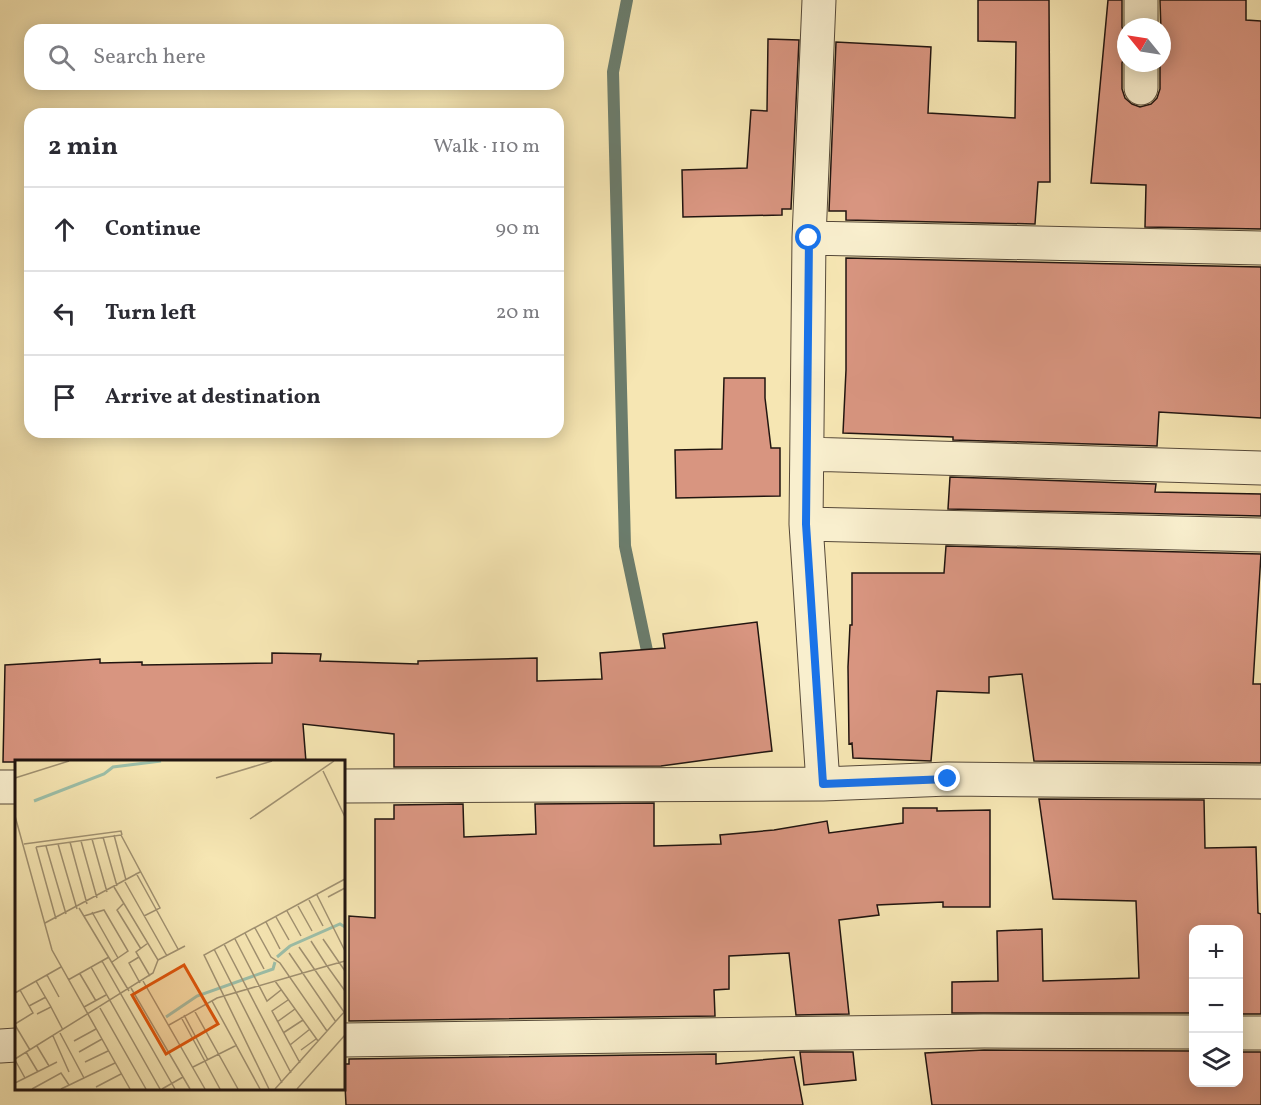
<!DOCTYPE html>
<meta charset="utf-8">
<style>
body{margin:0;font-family:Vollkorn,serif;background:#f7f7f7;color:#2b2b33}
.controls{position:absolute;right:18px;bottom:18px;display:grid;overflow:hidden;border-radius:12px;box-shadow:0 3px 15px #0003}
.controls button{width:54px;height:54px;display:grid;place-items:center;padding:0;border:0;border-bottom:2px solid #e1e1e2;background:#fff;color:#2b2b33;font:30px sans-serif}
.compass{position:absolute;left:1117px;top:18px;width:54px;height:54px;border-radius:50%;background:#fff;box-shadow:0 3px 15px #0003;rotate:300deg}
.stop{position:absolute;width:18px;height:18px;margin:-14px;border:4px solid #1a73e8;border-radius:50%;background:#fff}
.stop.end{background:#1a73e8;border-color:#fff;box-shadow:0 2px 6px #0008}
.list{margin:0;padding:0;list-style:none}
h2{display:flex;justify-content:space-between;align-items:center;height:78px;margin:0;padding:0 24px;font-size:26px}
h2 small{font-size:20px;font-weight:400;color:#7c7c81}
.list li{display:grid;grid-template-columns:39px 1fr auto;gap:18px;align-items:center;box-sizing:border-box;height:84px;padding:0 24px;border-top:2px solid #e1e1e2}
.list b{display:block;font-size:22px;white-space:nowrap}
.list em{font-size:20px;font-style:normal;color:#7c7c81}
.icon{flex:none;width:33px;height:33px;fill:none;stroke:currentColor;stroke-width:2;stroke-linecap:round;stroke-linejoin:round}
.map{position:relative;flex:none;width:1261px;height:1105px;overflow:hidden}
.search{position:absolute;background:#fff;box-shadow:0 3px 15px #0003;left:24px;top:24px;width:540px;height:66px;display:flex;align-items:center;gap:15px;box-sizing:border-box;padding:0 21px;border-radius:18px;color:#7c7c81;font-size:22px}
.panel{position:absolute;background:#fff;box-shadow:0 3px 15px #0003;left:24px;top:108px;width:540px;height:330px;border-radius:18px}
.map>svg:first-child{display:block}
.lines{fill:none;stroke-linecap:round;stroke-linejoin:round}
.stream{stroke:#6b7c6c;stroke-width:12}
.building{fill:#d89580;stroke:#211510;stroke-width:1.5}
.minor-casing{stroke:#564939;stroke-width:35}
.minor{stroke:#f9efce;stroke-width:33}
.route{stroke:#1a73e8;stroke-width:8}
.inset-river{fill:none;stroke:#9dc0aa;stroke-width:3}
.inset-road{fill:none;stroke:#a19272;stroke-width:1.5}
.view{fill:#de560c;fill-opacity:0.15;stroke:#de560c;stroke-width:3}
.inset-edge{fill:none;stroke:#211510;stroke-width:3}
</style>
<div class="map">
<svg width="1261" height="1105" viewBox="0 0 1261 1105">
<rect width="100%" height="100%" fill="#f6e6b3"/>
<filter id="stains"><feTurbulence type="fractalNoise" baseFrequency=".00333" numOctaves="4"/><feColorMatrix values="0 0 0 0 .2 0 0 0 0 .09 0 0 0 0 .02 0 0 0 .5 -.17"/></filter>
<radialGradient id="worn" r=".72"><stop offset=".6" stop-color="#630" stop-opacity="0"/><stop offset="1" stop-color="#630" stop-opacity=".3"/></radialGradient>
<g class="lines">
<path class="stream" d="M627,0l-14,72 12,474 25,119"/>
</g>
<path class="building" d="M978,0h71l1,182h-12l-3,42 -189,-4v-9h-17l7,-169 95,5 -3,66 87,5 1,-76 -38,-1z
M1108,0h14v27l4,11v14l-4,11v26l3,9 7,6 8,3 11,-3 6,-6 3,-9v-26h2l-2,-63h86v20l15,1v208l-116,-2 1,-42 -55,-2z
M768,39l31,1 -8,169h-9v6l-99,2 -1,-47 65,-2 4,-58 16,1z
M846,258l415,9v151l-102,-6 -2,34 -204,-6v-3l-110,-4 3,-63z
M724,378h41v20l6,50h9v48l-104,2 -1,-48 47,-1z
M950,477l206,7 -1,8 106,2v22l-313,-7z
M946,546l315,8 -8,130h8v79l-227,-2 -12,-87 -33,3v16l-52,-2 -6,70 -78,-3 -1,-15 -3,1 -1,-77 2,-42h2v-52h92z
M757,622l15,129 -111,15 -267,1v-33l-91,-10 3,38h-303l2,-97 95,-6v4l42,-1v3l130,-2v-10l49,1 -1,7 98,3v-3l119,-3v23l65,-2 -2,-26 65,-5 -2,-14z
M1039,799l165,1 1,48 51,-1 2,66 3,1v100h-22v-84h-45v83h-242v-31l46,-1 -1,-50 45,-2 1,52 96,-3 -3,-77 -83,-2z
M654,803v43l67,-2 -1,-9 54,-5 53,-9 2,12 74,-10v-15h34v3l53,-1v97h-47v-5l-66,3 2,10 -40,5 10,94 -53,1 -7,-62 -60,3v33l-15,1 1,26 -366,5v-105l26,2v-99h19v-14l69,-1 1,33 72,-3 -1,-30z
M984,1050l210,1v32h45v-31h22v53h-329l-7,-52z
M800,1052h53l3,28 -52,5z
M716,1054v10l78,-7 9,48h-457l-2,-41h5v-5z"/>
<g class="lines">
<g class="minor-casing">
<path id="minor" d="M819,0l-10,238 -3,286 17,260
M1141,27v-27
M1141,88v-25
M809,238l452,10
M807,454l454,14
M806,524l455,11
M344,786l479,-2 125,-5 313,3
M0,787h16
M1238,1033h23
M344,1040l640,-9 210,1
M0,1046l16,-1"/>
</g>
<use href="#minor" class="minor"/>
</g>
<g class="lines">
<path class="route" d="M809,238l-3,286 17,260 125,-5"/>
</g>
<g transform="translate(15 760)">
<rect width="330" height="330" fill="#f6e6b3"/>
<path class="inset-river" d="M19,41l70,-27 9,-7 48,-6M262,197l13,-11 50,-22 5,3M151,257l31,-21 76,-27 2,-7"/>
<path class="inset-road" d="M308,11l22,46M0,18l54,-17M201,18l56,-17M0,56l37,134 78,139M235,59l84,-58M99,75l12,45M88,77l14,49M77,79l15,53M66,81l16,57M55,82l17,62M9,84l97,-13 1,4M43,84l19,65M31,86l20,68M21,87l85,-12 39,73 -16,8M21,87l20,72M121,113l42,76M110,122l42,74M302,135l28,56M313,137l17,-9M294,140l14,26M109,143l-7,7 24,39M283,146l14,25M64,148l50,83M272,151l14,25M77,152l26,46M69,156l20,-6 24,41 -16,11M261,157l13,23M251,162l14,27M30,163l95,-51M240,168l16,29 9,6 47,68M230,173l19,36M220,179l32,62 14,-11M308,179l22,32M133,183l-12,9 14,24M209,184l67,129M284,187l45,65M199,189l68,134M274,193l47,69M124,197l-10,6 11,20M143,200l27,-14M87,201l73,128M330,201l-18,5 18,25M76,207l69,122M65,214l16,27M32,215l12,22M53,220l41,-23M21,221l15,26 -14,7M128,221l62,108M260,221l43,60M116,228l59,101M0,233l46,-26M273,240l-16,11 28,52M197,241l48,88M14,246l17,-9M36,247l12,23M69,247l22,-12M85,248l46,81M179,250l44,79M169,255l24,45M166,257l39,72M262,262l18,-13M0,264l18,-11 -13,-23M0,265l15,25M154,265l48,-27 110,-32 -16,-25M45,273l24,45M268,273l20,-13M38,276l16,36M59,281l22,-12M275,285l20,-16M22,286l12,20M286,290l15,-11M11,292l12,20M64,292l23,-13M0,299l138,-86 5,-13 -44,-73M0,300l10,18M70,302l23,-11M178,307l44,-22M0,323l42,-21M81,327l25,-13M17,329l29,-16 8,12M46,329l54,-26M147,329l21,-12M254,329l-65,-134 141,-76M260,329l70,-78M282,329l48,-54"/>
<path class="view" d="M169,205l34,59 -52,30 -34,-59z"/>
<rect width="330" height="330" class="inset-edge"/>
</g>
<rect width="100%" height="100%" filter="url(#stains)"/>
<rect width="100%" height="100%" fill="url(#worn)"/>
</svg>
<div class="controls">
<button>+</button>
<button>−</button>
<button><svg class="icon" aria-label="layers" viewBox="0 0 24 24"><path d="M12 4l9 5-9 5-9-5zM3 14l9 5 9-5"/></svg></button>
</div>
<svg class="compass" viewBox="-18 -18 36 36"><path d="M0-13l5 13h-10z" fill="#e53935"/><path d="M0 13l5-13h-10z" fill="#7c7c81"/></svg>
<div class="stop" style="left:809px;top:238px"></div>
<div class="stop end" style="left:948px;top:779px"></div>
<div class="search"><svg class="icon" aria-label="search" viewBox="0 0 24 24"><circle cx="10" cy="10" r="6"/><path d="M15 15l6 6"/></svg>Search here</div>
<section class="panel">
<h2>2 min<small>Walk · 110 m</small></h2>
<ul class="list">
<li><svg class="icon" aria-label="ahead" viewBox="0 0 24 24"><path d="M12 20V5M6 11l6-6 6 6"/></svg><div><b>Continue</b></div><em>90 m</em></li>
<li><svg class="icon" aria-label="left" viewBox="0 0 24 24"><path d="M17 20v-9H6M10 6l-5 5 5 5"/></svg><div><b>Turn left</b></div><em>20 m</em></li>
<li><svg class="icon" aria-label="arrive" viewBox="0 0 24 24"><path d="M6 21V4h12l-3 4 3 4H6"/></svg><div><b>Arrive at destination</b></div></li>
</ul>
</section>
</div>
